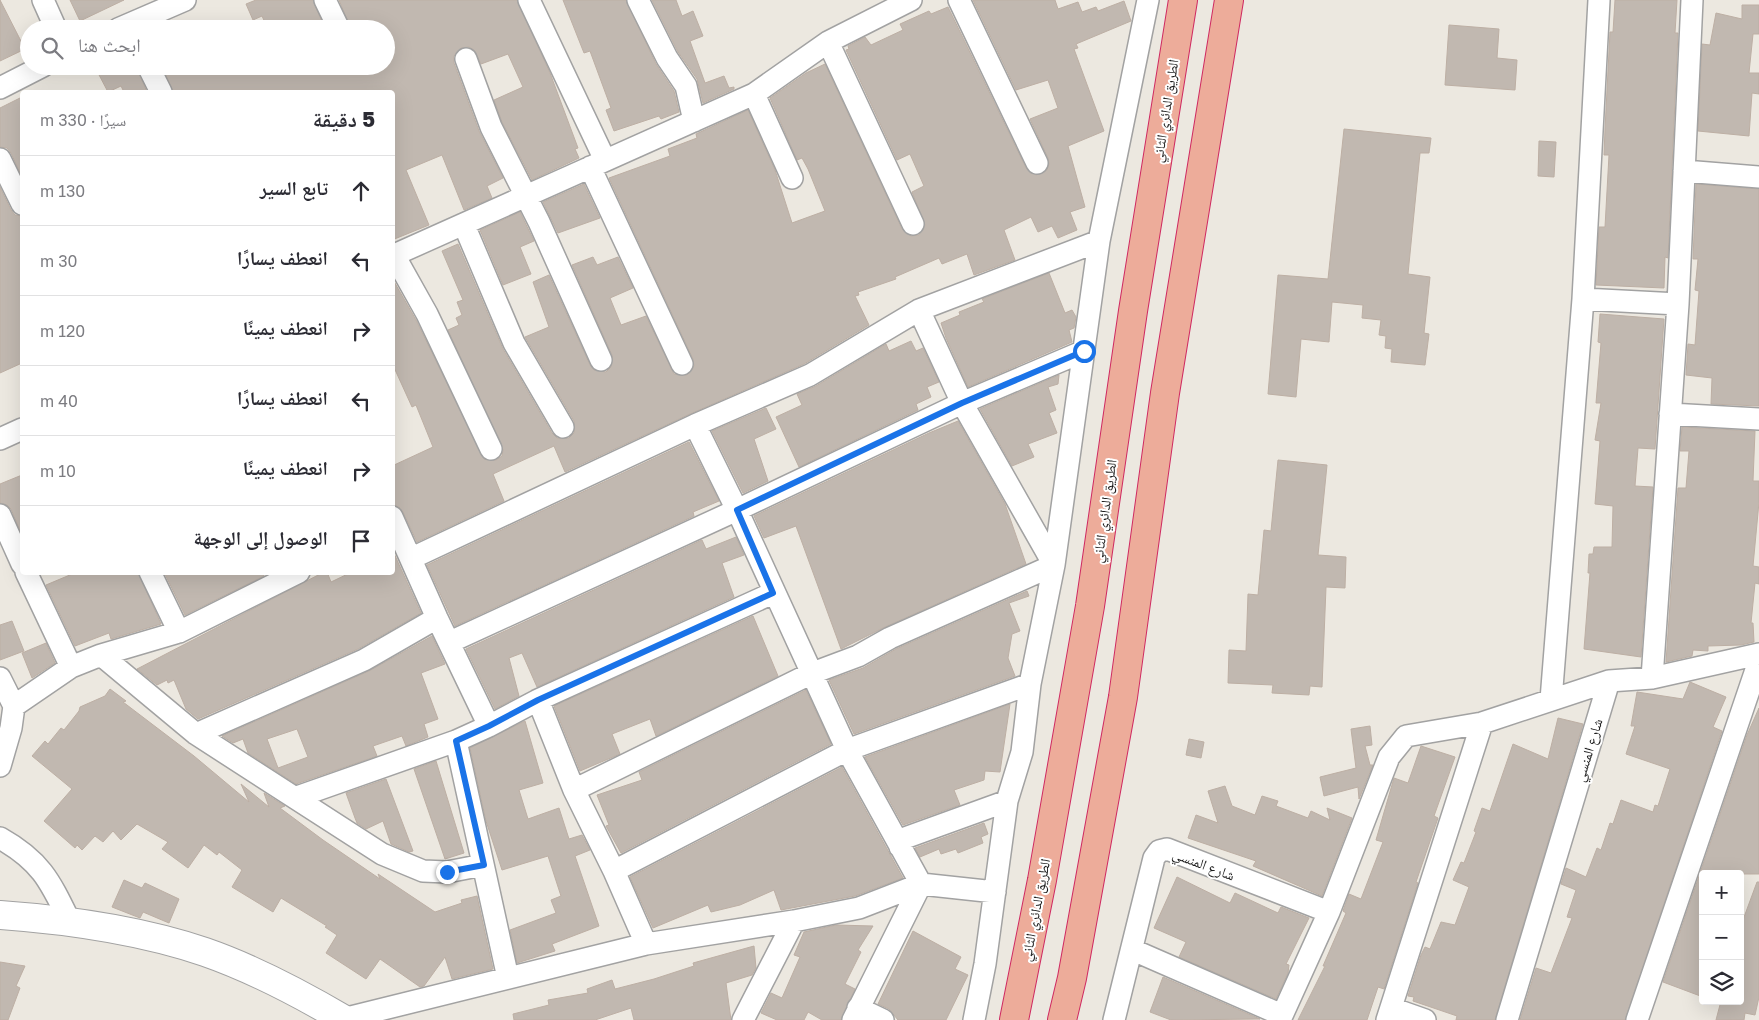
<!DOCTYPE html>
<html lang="ar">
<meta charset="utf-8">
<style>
body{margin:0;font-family:"Golos Text","Noto Naskh Arabic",sans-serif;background:#f7f7f7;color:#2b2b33;direction:rtl}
.controls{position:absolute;right:15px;bottom:15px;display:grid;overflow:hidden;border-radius:5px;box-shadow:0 5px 20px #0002}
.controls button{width:45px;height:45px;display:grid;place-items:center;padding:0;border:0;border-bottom:1px solid #e1e1e2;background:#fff;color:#2b2b33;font:25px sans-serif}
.stop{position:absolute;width:15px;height:15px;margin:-11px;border:4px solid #1a73e8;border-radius:50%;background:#fff}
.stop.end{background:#1a73e8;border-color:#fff;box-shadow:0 1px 5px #0008}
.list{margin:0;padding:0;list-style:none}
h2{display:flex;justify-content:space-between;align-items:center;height:65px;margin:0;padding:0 20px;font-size:21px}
h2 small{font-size:16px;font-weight:400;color:#7c7c81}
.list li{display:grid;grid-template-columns:32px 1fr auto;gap:15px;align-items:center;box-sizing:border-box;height:70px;padding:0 20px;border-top:1px solid #e1e1e2}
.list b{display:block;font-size:19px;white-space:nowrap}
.list em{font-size:16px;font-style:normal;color:#7c7c81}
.icon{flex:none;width:28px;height:28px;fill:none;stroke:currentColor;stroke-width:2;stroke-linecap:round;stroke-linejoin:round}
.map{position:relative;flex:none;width:1759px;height:1020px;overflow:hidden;direction:ltr}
.search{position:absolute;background:#fff;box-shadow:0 5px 20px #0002;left:20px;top:20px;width:375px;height:55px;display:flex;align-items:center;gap:12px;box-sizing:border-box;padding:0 18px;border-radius:28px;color:#7c7c81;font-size:19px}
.panel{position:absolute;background:#fff;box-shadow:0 5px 20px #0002;left:20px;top:90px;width:375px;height:485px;border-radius:5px;direction:rtl}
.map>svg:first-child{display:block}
.building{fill:#c1b8b0;stroke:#bdafa4;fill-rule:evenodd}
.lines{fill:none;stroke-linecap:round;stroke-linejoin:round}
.minor-casing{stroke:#a2a2a2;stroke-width:24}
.tertiary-casing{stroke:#a2a2a2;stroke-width:30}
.trunk-casing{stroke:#cf2961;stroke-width:30}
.minor{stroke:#fff;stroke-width:21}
.tertiary{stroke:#fff;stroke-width:28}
.trunk{stroke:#edac9a;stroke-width:28}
.route{stroke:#1a73e8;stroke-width:6}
.labels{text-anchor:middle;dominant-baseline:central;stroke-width:4;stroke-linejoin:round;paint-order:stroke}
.street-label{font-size:14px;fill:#1b1b1b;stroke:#fff}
</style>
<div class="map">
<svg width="1759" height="1020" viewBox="0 0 1759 1020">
<rect width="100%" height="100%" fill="#ece8e0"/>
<path class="building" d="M0,0l25,49 -25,12z
M70,0h54l-44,21z
M256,0h57l12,29h-57l-6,-13 -9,4 -7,-16z
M339,0h178l33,73 28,75 -3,1 4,9 -47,22 -30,-58 -8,-22 29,-13 -15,-33 -27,10 -7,-14 -5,-3 -8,1 -7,8v7l25,68 24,47 -16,8 5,12 -28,12 -22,-55 -36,15 23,55 -37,15v-148h-219l-11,-26h224v-37h-35z
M563,0h63l30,64 18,27 5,21 -18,7 -2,-3 -45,15 -8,-21 5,-2 -21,-57 -6,2z
M652,0h24l6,16 11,-5 10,25 -13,5 15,42 19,-7 5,12 5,-1v2l-31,14 -6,-24 -19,-27z
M973,0h82l3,9 20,-7 4,10 14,-5 2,4 26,-10 7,20 -55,23 2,4 -4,1 30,82 -36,15 17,61 -15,5 7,18 -19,8 -6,-12 -14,6 -7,-15 -27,13 11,30 -41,15 -7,-21 -25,10 -3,-6 -44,19 1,2 -38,13 1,3 -4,1 14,29 -65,39 -114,50 -125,58 -11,-26 -61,28 11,27 -87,41 -14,-30 -4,-5 -7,-2v-39l41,-19 -17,-42 -4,2 -20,-44v-85l24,42 68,139 12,1 6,-4 1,-6 -55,-120 11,-5 -3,-7 6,-3 -5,-13 6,-2 -21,-49 16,-7 45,105 49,84 5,5h12l5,-5v-12l-49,-84 24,-10 -16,-45 16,-7 41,90 4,5 12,2 5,-5 1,-12 -40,-90 21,-8 4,8 21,-8 15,31 -23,10 11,27 25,-9 28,58 13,1 7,-9 -1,-7 -84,-181 61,-22 -2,-7 29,-11 -1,-4 52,-24 27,60 17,53 33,-12 -17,-42 -6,-11 -5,2 -27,-62 36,-25 19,-9 77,165 9,7 8,-1 6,-10 -13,-33 12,-6 -14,-32 -13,6 -51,-110 3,-1 -1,-3 17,-9 6,8 32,-15 -3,-6 29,-13 2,3 17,-7 78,161 10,7 11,-5 2,-6 -1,-6 -18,-39 28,-11 -10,-28 -32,10z
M1615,0h62l-2,33h3l-10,225 -3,-1 -1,31 -68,-3 3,-58h6l4,-72h-5l1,-26 5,-97h3z
M1742,5h17v29h-6l-4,39h10v21l-7,-1 -3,43 -51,-5 4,-87 8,1 6,-32 26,6z
M1449,25l50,4 -2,29 20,2 -2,30 -70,-5z
M107,66h29l11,26h-23l-3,-6 -13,6 -11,-21z
M22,97v80l-11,-24 -4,-5 -7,-1v-39z
M1344,129l87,9 -2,15h-9l-12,121 22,3 -6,56 5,1 -4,31 -34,-3 1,-13 -7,-1 1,-12 -7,-1 2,-15 -19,-2 1,-13 -31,-3 -3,40 -28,-3 -5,58 -28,-3 10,-119 50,4z
M1539,141l17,1 -2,35 -16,-1z
M584,184l16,34 -42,15 -15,-31z
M1696,184l63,5v217l-48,-2 1,-26 -26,-3 2,-31 7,1 4,-54 -4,-1 3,-31h-5z
M0,187l11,23 4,5 7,1v147l-22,10z
M520,212l14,29 -14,6 11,27 -28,11 -23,-55z
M1049,273l16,40 7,-3 4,7 -2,11 -5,2 3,12 -104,45 -22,-49 -5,-15 19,-8 -1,-3 25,-10 -2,-3z
M1600,314l64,5 -9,130 -17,-1 -3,38 18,1 -12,170 -57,-8 6,-76h-2l1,-19h4l1,-7h18l1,-41 -18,-2 5,-63 -5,-1 6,-37h-5l5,-60 -3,-1z
M911,341l5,10 7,-3 16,34 -12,5 4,10 -15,7 2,6 -119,57 -23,-50 26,-12 -5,-11 19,-8 70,-42 3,7z
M1059,375l-1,9 -10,3 8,23 -7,3 8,20 -29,11 6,13 -22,9 -32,-57z
M766,408l10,21 -22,10 14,42 -25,12 -31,-62z
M958,421l47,83 21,60 -141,63 -44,22 -45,-123 -32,12 -10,-22 175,-83z
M1682,427l73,4 -2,50h6v21l-6,64 6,1v17l-4,-1 -4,40h2l1,19 -13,3 -33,1v5l-15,-1 -1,6 -26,6 12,-174h8l3,-37h-9z
M689,442l30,59 -26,11 1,4 -239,110 -28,-61z
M1278,460l49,5 -9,90 28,2 -1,31 -19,-1 -4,100 -12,-1 -1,9 -37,-2 1,-8 -45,-2 1,-33 17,1 2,-57 10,1 6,-65 7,1z
M22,475v60l-11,-26 -4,-4 -7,-2v-19z
M736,537l8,18 -22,8 12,34 -197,90 -15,-34 -13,5 10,38 -24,13 -29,-60 236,-109 4,9z
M392,549l29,64 -63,36 -160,70 -12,-10 -12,-29 -6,3 -1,-3 -10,5 -20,-16 187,-97h3l4,10 21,-10h40z
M77,572h61l23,52 -50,15 -2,-6 -34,13 -29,-61z
M164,572h98l2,4 -79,39z
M1027,591l2,5 -20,7 11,28 -8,3 -4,24 7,18 -161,58 -25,-54 34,-12 33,-19z
M753,616l25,60 -122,60 -6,-17 -38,15 8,20 -40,17 -26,-65z
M12,621l12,30 -24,9v-35z
M432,636l13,28 -24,9 17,46 -14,5 4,13 -22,9 -4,-10 -29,10 4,10 -81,28 -48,-31 -5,-14 -10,4 -11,-7 147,-65zM297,729l11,28 -30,11 -11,-29z
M46,643l9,20 -23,15 -10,-25z
M1690,682l36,15 -13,30 9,4 -97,289h-105l16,-52 15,5 21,-55 -5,-1 9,-27 -15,-6 5,-16 20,9 11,-29 4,2 9,-27 3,1 8,-24 32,12 2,-7 3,1 12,-37 -44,-15 9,-28h-4l6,-34 46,7z
M110,689l16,12 -3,1 71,54 55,46 -8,-18 28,23 -5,-14 21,13 -5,2 43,32 57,39 -2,-5 57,38 27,-9 -1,-3 16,-4 16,73 -41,10 -7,-22 -21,29 -4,1 -40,-28 -14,20 -40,-26 11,-18 -12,-8 2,-1 -46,-28 -8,14 -41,-25 10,-17 -23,-18 -2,3 -13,-10 -16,23 -26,-19 6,-7 -31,-18 -16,16 -8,-9 -10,11 -8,-6 -13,14 -5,-5 -2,3 -31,-27 28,-32 -40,-33 13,-15 3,3 13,-16 3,2 15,-19 1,-4 25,-11z
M806,690l25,54 -210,109 -15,-27 3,-1 -12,-30 45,-15 -3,-8z
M1010,704l-10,68 -15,-1 -1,9 -30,10 6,15 -57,20 -38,-68z
M1759,708v166h-56v123l-40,-15 84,-247z
M1558,718l25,6 -88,296h-39l1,-4 -44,-15 1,-4 -6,-1 13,-41 4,-8 5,2 11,-27 14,3 14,-38 -16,-7 8,-18 3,1 12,-31 -2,-1 8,-23 8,3 23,-67 35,15z
M525,721l18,62 -24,7 9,29 31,-11 10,31 13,-4 8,15 -15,6 24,70 -47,18 3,7 -38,12 -7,-33 46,-17 -5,-13 10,-4 -13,-40 -46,14 -16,-49 -16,-73z
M1370,726l2,19 -7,1 5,19h3l-14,34 -1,-12 -34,9 -4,-19 36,-9 -5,-39z
M1189,739l15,3 -3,16 -15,-3z
M1421,746l34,11 -21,59 4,2 -22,64 2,1 -34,106 -6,-2 -11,33h-69l27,-54h-2l23,-53 -3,-2 6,-17 12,5 22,-57 -7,-2 18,-62 14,5z
M436,761l28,92 -19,6 -31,-90z
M842,767l61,111 -48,18 -74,14 -7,-20 -34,15 -29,7 -3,-7 -55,23 -23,-51z
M386,779l27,72 -4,1 -18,-8 -8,-23 -17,8 -9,-6 -2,-5 -9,-25z
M1225,786l7,20 23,9 7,-19 16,5 -2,5 32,12 3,-7 19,9 -3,-12 25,10 -30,78 -69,-30 3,-5 -68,-23 8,-23 22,8 -10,-32z
M984,823l4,11 -7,3 2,6 -25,10 -2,-4 -15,5 -2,-5 -19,8 -5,-9z
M1177,877l53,26 5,-10 43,20 3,-6 28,11 -23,46 3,1 -1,8 -12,26 -97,-42 7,-15 -32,-14z
M124,880l18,8 3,-5 34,16 -10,24 -26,-11 -3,6 -28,-11z
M1757,882h2v115l-4,18 -10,-2 -1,7h-28l5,-19h19v-73z
M836,925l37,1 -15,24 3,2 -16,32 10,5 -14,31h-19l-14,-8 -4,8h-27l-16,-7 10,-20 11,5 18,-41 -6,-2 10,-23z
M913,931l48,26 -6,12 13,6 -22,45h-48l-9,-11 -11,-5z
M754,946l2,22 -4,7 -26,8 5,37h-97l-3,-12 -36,12h-81l-1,-6 36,-9 -1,-5 40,-7 -1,-4 25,-9 3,9 39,-10 40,-13 -1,-3z
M0,962l25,4 -9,20 4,2 -12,32h-8z
M1163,977l97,42 -89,1 -21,-8z"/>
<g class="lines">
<g class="minor-casing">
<path id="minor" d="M43,0l13,29
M325,0l14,29
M529,0l76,160
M638,0l29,58 19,28 8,35
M959,0l78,163
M118,29l67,-29
M828,42l85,182
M466,59l25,68 48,95 62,138
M148,66l13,26
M0,88l43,-22
M754,94l38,84
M0,159l22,45
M590,167l92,197
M1684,171l75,6
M464,225l50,118 49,84
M394,255l33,59 64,135
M392,256l362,-162 74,-52 83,-42
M1583,299l95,5
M1670,414l89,5
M695,425l42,85 110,240 74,134 -68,136
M0,439l22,-10
M0,515l22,49
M392,517l45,101 52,108
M412,558l283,-133 115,-50 109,-65 180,-69
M26,572l45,95
M150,572l29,60
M450,642l287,-132 225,-107 122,-52
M101,655l95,79 186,120 41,17 24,1 36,-7
M0,678l14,28
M1652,678l26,-374 14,-304
M538,700l36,90 40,81 32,73
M1551,700l32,-401 16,-299
M196,734l168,-74 73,-42
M456,741l52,237
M0,766l11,-38 3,-22 57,-39 30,-12 78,-23 120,-60
M574,790l236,-116 48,-18 32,-18 164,-73 -92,-162 -43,-93
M297,797l159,-56 33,-15 49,-26 235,-107
M0,838c41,23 50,43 70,84
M900,847l2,-8 105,-38
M614,871l233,-121 183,-66
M1133,950l149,65
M858,1008l25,12
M1391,1008l34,12
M343,1019l303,-75 148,-23 65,-13 62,-24 74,8
M743,1020l51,-99
M974,1020l11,-56 22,-163 15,-49 8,-68 24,-119 45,-324 49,-241
M1114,1020l40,-162 5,-7 8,-2 162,63
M1280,1020l49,-108 60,-155 17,-21 76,-13 127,-42 43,-3 107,-24
M1387,1020l95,-297
M1507,1020l102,-339
M1637,1020l122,-359"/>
</g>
<g class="tertiary-casing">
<path id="tertiary" d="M0,915c69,5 140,15 205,37 49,17 96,42 140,68"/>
</g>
<g class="trunk-casing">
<path id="trunk" d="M1014,1020l28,-140 48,-274 43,-295 50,-311
M1062,1020l10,-42 51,-281 42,-304 64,-393"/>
</g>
<use href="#minor" class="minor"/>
<use href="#tertiary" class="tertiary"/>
<use href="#trunk" class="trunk"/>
</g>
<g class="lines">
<path class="route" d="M447,872l37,-7 -28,-124 33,-15 49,-26 235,-107 -36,-83 225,-107 122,-52"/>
</g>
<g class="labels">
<g class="street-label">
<text transform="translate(1165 111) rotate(-81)">الطريق الدائري الثاني</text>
<text transform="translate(1104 511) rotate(-82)">الطريق الدائري الثاني</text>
<text transform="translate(1588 750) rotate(-73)">شارع المنسي</text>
<text transform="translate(1204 864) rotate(21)">شارع المنسي</text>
<text transform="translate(1035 910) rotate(-79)">الطريق الدائري الثاني</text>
</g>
</g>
</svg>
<div class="controls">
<button>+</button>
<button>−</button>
<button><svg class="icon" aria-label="layers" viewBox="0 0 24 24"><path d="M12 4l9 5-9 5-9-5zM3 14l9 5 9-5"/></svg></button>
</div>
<div class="stop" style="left:1084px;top:351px"></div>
<div class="stop end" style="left:447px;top:872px"></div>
<div class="search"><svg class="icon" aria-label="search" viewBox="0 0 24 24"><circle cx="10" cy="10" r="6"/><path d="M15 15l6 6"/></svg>ابحث هنا</div>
<section class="panel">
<h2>5 دقيقة<small>سيرًا · 330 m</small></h2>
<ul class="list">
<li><svg class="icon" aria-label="ahead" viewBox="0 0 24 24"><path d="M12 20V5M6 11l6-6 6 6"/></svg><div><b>تابع السير</b></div><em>130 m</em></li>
<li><svg class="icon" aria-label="left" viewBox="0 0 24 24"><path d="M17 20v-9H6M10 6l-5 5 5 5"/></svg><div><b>انعطف يسارًا</b></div><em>30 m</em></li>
<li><svg class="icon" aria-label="right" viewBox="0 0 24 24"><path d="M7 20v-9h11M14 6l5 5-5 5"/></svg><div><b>انعطف يمينًا</b></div><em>120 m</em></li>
<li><svg class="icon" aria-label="left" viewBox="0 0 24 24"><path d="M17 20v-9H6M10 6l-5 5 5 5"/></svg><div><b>انعطف يسارًا</b></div><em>40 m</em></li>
<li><svg class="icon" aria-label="right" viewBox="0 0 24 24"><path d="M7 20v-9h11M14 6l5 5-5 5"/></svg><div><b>انعطف يمينًا</b></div><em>10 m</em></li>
<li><svg class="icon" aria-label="arrive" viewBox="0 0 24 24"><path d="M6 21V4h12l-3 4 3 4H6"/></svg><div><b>الوصول إلى الوجهة</b></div></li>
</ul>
</section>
</div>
